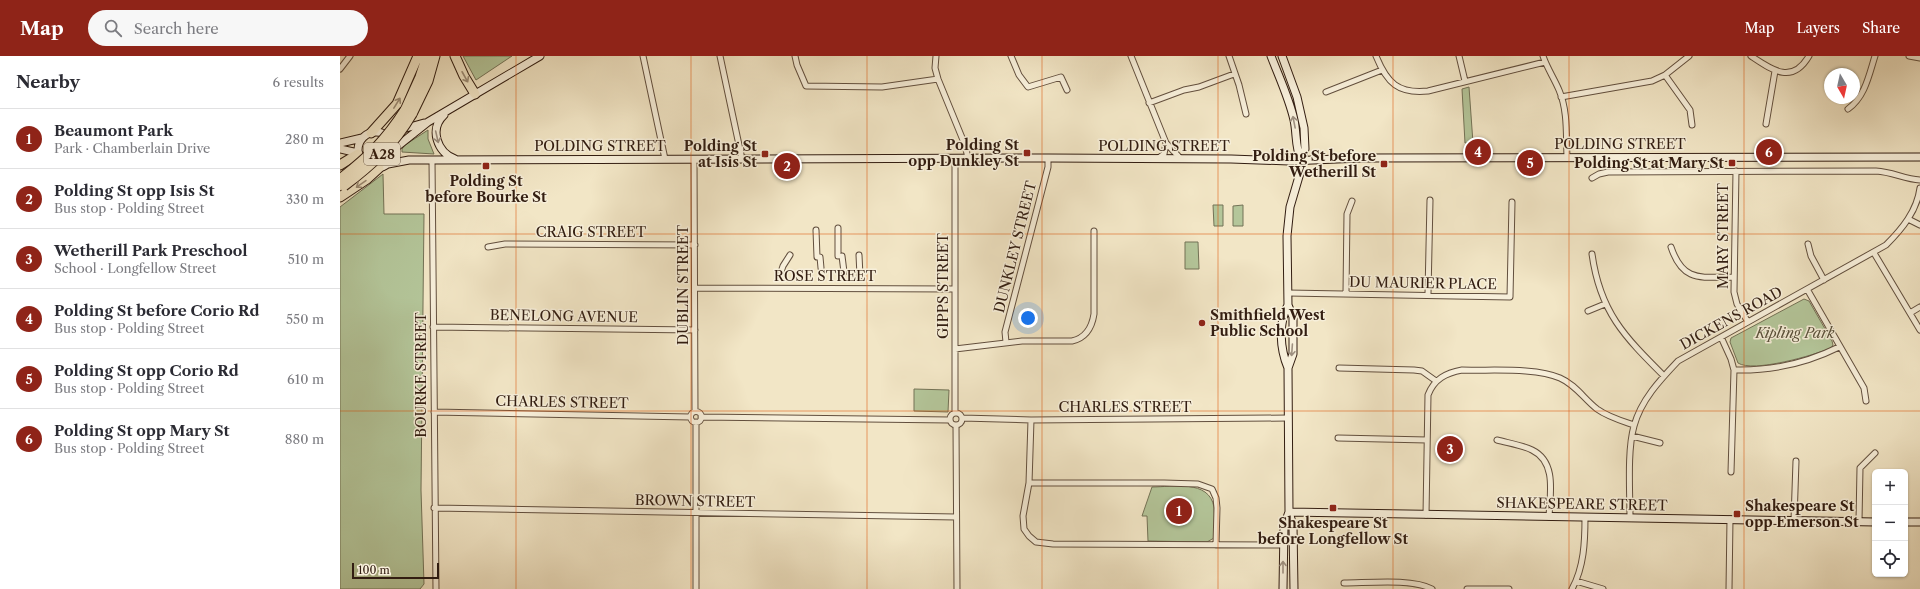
<!DOCTYPE html>
<meta charset="utf-8">
<style>
body{margin:0;font-family:"Libre Caslon Text",serif;background:#f7f7f7;color:#2b2b33}
.controls{position:absolute;right:12px;bottom:12px;display:grid;overflow:hidden;border-radius:6px;box-shadow:0 1px 3px #0004}
.controls button{width:36px;height:36px;display:grid;place-items:center;padding:0;border:0;border-bottom:1px solid #e1e1e2;background:#fff;color:#2b2b33;font:20px sans-serif}
.compass{position:absolute;left:1484px;top:12px;width:36px;height:36px;border-radius:50%;background:#fff;box-shadow:0 1px 3px #0004;rotate:171deg}
.scale{position:absolute;left:12px;bottom:10px;width:87px;box-sizing:border-box;padding-left:4px;border:2px solid #321d11;border-top:0;font-size:11px;line-height:14px;white-space:nowrap;color:#321d11;-webkit-text-stroke:3px #f7efda;paint-order:stroke}
.you{position:absolute;left:688px;top:262px;width:14px;height:14px;margin:-10px;border:3px solid #fff;border-radius:50%;background:#1a73e8;box-shadow:0 0 0 6px #1a73e833}
.badge{display:grid;place-items:center;width:26px;height:26px;border-radius:50%;background:#8f2418;color:#fff;font-size:13px;font-weight:700}
.pin{position:absolute;translate:-50% -50%;border:2px solid #fff;box-shadow:0 1px 4px #0006}
.list{margin:0;padding:0;list-style:none}
h2{display:flex;justify-content:space-between;align-items:center;height:52px;margin:0;padding:0 16px;font-size:17px}
h2 small{font-size:13px;font-weight:400;color:#7c7c81}
.list li{display:grid;grid-template-columns:26px 1fr auto;gap:12px;align-items:center;box-sizing:border-box;height:60px;padding:0 16px;border-top:1px solid #e1e1e2}
.list b{display:block;font-size:15px;white-space:nowrap}
.list p{margin:0;font-size:13px;white-space:nowrap;color:#7c7c81}
.list em{font-size:13px;font-style:normal;color:#7c7c81}
.icon{flex:none;width:22px;height:22px;fill:none;stroke:currentColor;stroke-width:2;stroke-linecap:round;stroke-linejoin:round}
.map{position:relative;flex:none;width:1580px;height:533px;overflow:hidden}
header{display:flex;align-items:center;gap:24px;box-sizing:border-box;height:56px;padding:0 20px;background:#8f2418;color:#fff}
header strong{font-size:19px}
nav{display:flex;gap:22px;margin-inline-start:auto;font-size:14px}
.search{width:280px;height:36px;background:#f7f7f7;display:flex;align-items:center;gap:10px;box-sizing:border-box;padding:0 14px;border-radius:22px;color:#7c7c81;font-size:15px}
main{display:flex}
aside{flex:1;background:#fff}
.map>svg:first-child{display:block}
.green{fill:#b4c69a;stroke:#737256}
.lines{fill:none;stroke-linecap:round;stroke-linejoin:round}
.street-casing{stroke:#624f3e;stroke-width:7}
.secondary-casing{stroke:#321d11;stroke-width:9}
.highway-casing{stroke:#321d11;stroke-width:11}
.street{stroke:#f7efda;stroke-width:5}
.secondary{stroke:#f7efda;stroke-width:7}
.highway{stroke:#f2e6c6;stroke-width:9}
.highway-bridge-casing{stroke:#321d11;stroke-width:11;stroke-linecap:butt}
.highway-bridge{stroke:#f2e6c6;stroke-width:9}
.oneway{stroke:#9c8c75}
.oneway2{stroke:#9e9080}
.grid{fill:none;stroke:#df560c;stroke-width:1;stroke-opacity:0.55}
.poi-dot{fill:#8f2418;stroke:#f7efda;stroke-width:1.5}
.labels{text-anchor:middle;dominant-baseline:central;stroke-width:3;stroke-linejoin:round;paint-order:stroke}
.shield{fill:#f7efda;stroke:#6d5c4d;stroke-width:1}
.shield-label{font-size:13px;font-weight:bold;fill:#321d11}
.street-label{font-size:14px;fill:#321d11;stroke:#f7efda}
.poi-label{font-size:14px;font-weight:bold;fill:#321d11;stroke:#f7efda;text-anchor:end}
.park-label{font-size:14px;font-style:italic;fill:#59503a;stroke:#f7efda}
</style>
<header>
<strong>Map</strong>
<div class="search"><svg class="icon" aria-label="search" viewBox="0 0 24 24"><circle cx="10" cy="10" r="6"/><path d="M15 15l6 6"/></svg>Search here</div>
<nav><a>Map</a><a>Layers</a><a>Share</a></nav>
</header>
<main>
<aside>
<h2>Nearby<small>6 results</small></h2>
<ul class="list">
<li><span class="badge">1</span><div><b>Beaumont Park</b><p>Park · Chamberlain Drive</p></div><em>280 m</em></li>
<li><span class="badge">2</span><div><b>Polding St opp Isis St</b><p>Bus stop · Polding Street</p></div><em>330 m</em></li>
<li><span class="badge">3</span><div><b>Wetherill Park Preschool</b><p>School · Longfellow Street</p></div><em>510 m</em></li>
<li><span class="badge">4</span><div><b>Polding St before Corio Rd</b><p>Bus stop · Polding Street</p></div><em>550 m</em></li>
<li><span class="badge">5</span><div><b>Polding St opp Corio Rd</b><p>Bus stop · Polding Street</p></div><em>610 m</em></li>
<li><span class="badge">6</span><div><b>Polding St opp Mary St</b><p>Bus stop · Polding Street</p></div><em>880 m</em></li>
</ul>
</aside>
<div class="map">
<svg width="1580" height="533" viewBox="0 0 1580 533">
<rect width="100%" height="100%" fill="#f2e6c6"/>
<filter id="stains"><feTurbulence type="fractalNoise" baseFrequency=".005" numOctaves="4"/><feColorMatrix values="0 0 0 0 .2 0 0 0 0 .09 0 0 0 0 .02 0 0 0 .5 -.17"/></filter>
<radialGradient id="worn" r=".72"><stop offset=".6" stop-color="#630" stop-opacity="0"/><stop offset="1" stop-color="#630" stop-opacity=".3"/></radialGradient>
<path class="green" d="M123,0h49l-36,24z
M1129,31l4,56h-8l-3,-54z
M88,74v9l6,15 -32,-2v-3l3,-4z
M43,118l1,40h40l-3,276 3,94 -4,5h-80v-382z
M883,149v21h-9l-1,-21z
M903,149v21h-10v-20z
M845,186h13l1,27h-14z
M1464,243l5,2 23,40 1,4 -2,3c-16,7 -78,25 -93,15l-8,-21 1,-4z
M574,333l35,1 -1,22 -34,-1z
M812,431c20,0 57,-8 62,20 1,10 0,21 0,31l-7,4 -59,-1 -1,-25h-5z"/>
<g class="lines">
<g class="street-casing">
<path id="street" d="M303,0l22,103
M380,0l22,103
M455,0l2,9 9,21 76,1 56,-8
M596,0l-1,12 3,11 27,66 3,13
M671,0l8,19 9,12 33,-10 6,13
M791,0l35,87 14,15
M889,0l10,29 7,29
M1036,0c11,27 22,38 52,35l117,-29
M1119,0l6,25
M1203,0c4,12 11,22 16,34 9,21 7,45 8,67
M1411,0c21,14 41,29 58,0
M1569,0l11,2
M0,13l10,-13
M1325,19l25,35 2,15
M986,36l56,-22
M1221,41l91,-16 13,-6 24,-19
M809,47l35,-13 15,-3 35,-13
M1508,53c17,-12 21,-34 27,-53
M1426,68l9,-53
M354,103l1,252
M615,103v254
M817,103l7,-5 2,-11
M92,104l4,429
M1396,115l-2,121 3,12 11,18
M1252,122l7,-4 9,-2 268,-1c17,1 28,8 44,9
M1568,163l12,6
M498,172v28
M476,174l1,27
M1468,188l3,12 13,24
M148,191l17,-3 190,1
M1331,191c12,36 30,30 63,30
M1534,197l46,77
M1252,198c8,58 32,82 72,122
M519,199l1,21
M502,200l2,16
M480,201l1,11
M441,216l2,-6 7,-11
M356,232l259,1
M1467,233l57,99 2,13
M948,237l222,4 2,-95
M1006,237l1,-79 5,-13
M1088,238l2,-94
M1248,255l17,-7
M1570,257l10,-6
M93,271l262,3
M1381,281l10,22 3,11 -3,102
M666,286l-1,-10 43,-165v-9
M615,293l67,-8h50c14,-3 20,-14 22,-27v-83
M999,312l75,2 8,1 14,10
M1394,314c37,1 73,-7 105,-23
M350.5 361a5.5 5.5 0 1 1 11 0a5.5 5.5 0 1 1-11 0Z
M94,356l256,5
M610 363a6 6 0 1 1 12 0a6 6 0 1 1-12 0Z
M361,361l249,3
M622,362l69,2 257,-2
M691,364l-2,63 -6,33 1,13 5,7 7,6 17,2 230,1
M356,366v167
M616,369l1,164
M1292,380l28,7
M998,382l89,2
M1157,384c11,3 25,5 35,10 25,12 18,44 17,67
M689,427h135l34,1 14,5 4,9 1,10 -1,37
M94,452l522,9
M1086,459l2,-120c6,-16 18,-22 34,-25 28,1 74,-3 98,8 16,7 24,21 37,31 11,8 25,12 37,16
M1290,462c0,-27 -3,-67 4,-92 7,-26 26,-46 44,-65l208,-116c16,-16 31,-34 34,-57
M1454,464l2,-59
M1519,465l1,-53 15,-15
M1236,525l27,8
M1004,527c23,0 68,-5 88,6
M1127,533h42
M1232,533c12,-22 13,-47 13,-72
M1389,533l1,-70"/>
</g>
<g class="secondary-casing">
<path id="secondary" d="M931,0c8,21 18,42 23,64 3,14 1,27 7,40
M942,0l15,41 7,31 1,21 -4,11 -1,13 -10,34 -3,29 1,69 5,12v37l-5,14 1,144 4,14 1,63
M104,59c-15,14 -7,37 11,44
M59,74l25,-7
M18 94a18 18 0 1 1 36 0a18 18 0 1 1-36 0Z
M0,87l22,-5
M0,93l18,4
M54,93l34,-27 112,-66
M48,108l21,-4h23l616,-2 183,1 58,2 72,-3 559,-1
M948,249c-10,18 -8,44 0,63
M949,456l586,10
M1565,466h15
M943,533l1,-63 5,-14"/>
</g>
<g class="highway-casing">
<path id="highway" d="M115,0l9,20 11,18
M65,54l15,-33 7,-21
M72,58l16,-33 7,-25
M31,77l26,-29 21,-48
M0,109l18,-11
M0,141l27,-18 12,-11"/>
</g>
<use href="#street" class="street"/>
<use href="#secondary" class="secondary"/>
<use href="#highway" class="highway"/>
<g class="highway-bridge-casing">
<path id="highway-bridge" d="M0,123c28,-22 46,-39 65,-69
M4,130c28,-21 50,-41 68,-72"/>
</g>
<use href="#highway-bridge" class="highway-bridge"/>
</g>
<defs><path id="oneway-shaft" d="M-6 0H5M1.5-3L5.5 0L1.5 3" fill="none" stroke-width="1.6" stroke-linecap="round" stroke-linejoin="round"/></defs>
<g class="oneway">
<use href="#oneway-shaft" transform="translate(125 21) rotate(61)"/>
<use href="#oneway-shaft" transform="translate(57 47) rotate(-58)"/>
<use href="#oneway-shaft" transform="translate(21 128) rotate(145)"/>
</g>
<g class="oneway2">
<use href="#oneway-shaft" transform="translate(954 66) rotate(-101)"/>
<use href="#oneway-shaft" transform="translate(97 81) rotate(77)"/>
<use href="#oneway-shaft" transform="translate(952 294) rotate(94)"/>
<use href="#oneway-shaft" transform="translate(943 511) rotate(-90)"/>
</g>
<path class="grid" d="M176,0v533M351,0v533M527,0v533M702,0v533M878,0v533M1053,0v533M1229,0v533M1404,0v533M0,178h1580M0,355h1580"/>
<g class="poi-dot">
<rect x="683" y="93" width="8" height="8" rx="2"/>
<rect x="421" y="94" width="8" height="8" rx="2"/>
<rect x="1388" y="103" width="8" height="8" rx="2"/>
<rect x="1040" y="104" width="8" height="8" rx="2"/>
<rect x="142" y="106" width="8" height="8" rx="2"/>
<circle cx="862" cy="267" r="4"/>
<rect x="989" y="448" width="8" height="8" rx="2"/>
<rect x="1393" y="454" width="8" height="8" rx="2"/>
</g>
<g class="labels">
<rect class="shield" x="24" y="87" width="36" height="22" rx="3"/>
<g class="shield-label">
<text x="42" y="98">A28</text>
</g>
<g class="street-label">
<text x="1280" y="88">POLDING STREET</text>
<text x="260" y="90">POLDING STREET</text>
<text x="824" y="90">POLDING STREET</text>
<text x="251" y="176">CRAIG STREET</text>
<text transform="translate(1383 180) rotate(-90)">MARY STREET</text>
<text transform="translate(675 191) rotate(-76)">DUNKLEY STREET</text>
<text x="485" y="220">ROSE STREET</text>
<text transform="translate(1083 227) rotate(1)">DU MAURIER PLACE</text>
<text transform="translate(343 229) rotate(-90)">DUBLIN STREET</text>
<text transform="translate(603 230) rotate(-90)">GIPPS STREET</text>
<text transform="translate(224 260) rotate(1)">BENELONG AVENUE</text>
<text transform="translate(1391 262) rotate(-29)">DICKENS ROAD</text>
<text transform="translate(81 319) rotate(-90)">BOURKE STREET</text>
<text transform="translate(222 346) rotate(1)">CHARLES STREET</text>
<text x="785" y="351">CHARLES STREET</text>
<text transform="translate(355 445) rotate(1)">BROWN STREET</text>
<text transform="translate(1242 448) rotate(1)">SHAKESPEARE STREET</text>
</g>
<g class="poi-label">
<text x="679" y="89">Polding St<tspan x="679" dy="16">opp Dunkley St</tspan></text>
<text x="417" y="90">Polding St<tspan x="417" dy="16">at Isis St</tspan></text>
<text x="1036" y="100">Polding St before<tspan x="1036" dy="16">Wetherill St</tspan></text>
<text x="1384" y="107">Polding St at Mary St</text>
<text x="146" y="125" text-anchor="middle">Polding St<tspan x="146" dy="16">before Bourke St</tspan></text>
<text x="870" y="259" text-anchor="start">Smithfield West<tspan x="870" dy="16">Public School</tspan></text>
<text x="1405" y="450" text-anchor="start">Shakespeare St<tspan x="1405" dy="16">opp Emerson St</tspan></text>
<text x="993" y="467" text-anchor="middle">Shakespeare St<tspan x="993" dy="16">before Longfellow St</tspan></text>
</g>
<g class="park-label">
<text x="1455" y="277">Kipling Park</text>
</g>
</g>
<rect width="100%" height="100%" filter="url(#stains)"/>
<rect width="100%" height="100%" fill="url(#worn)"/>
</svg>
<div class="controls">
<button>+</button>
<button>−</button>
<button><svg class="icon" aria-label="locate" viewBox="0 0 24 24"><circle cx="12" cy="12" r="6"/><path d="M12 2v4M12 18v4M2 12h4M18 12h4"/></svg></button>
</div>
<svg class="compass" viewBox="-18 -18 36 36"><path d="M0-13l5 13h-10z" fill="#e53935"/><path d="M0 13l5-13h-10z" fill="#7c7c81"/></svg>
<div class="scale">100 m</div>
<div class="you"></div>
<div class="pin badge" style="left:839px;top:455px">1</div>
<div class="pin badge" style="left:447px;top:110px">2</div>
<div class="pin badge" style="left:1110px;top:393px">3</div>
<div class="pin badge" style="left:1138px;top:96px">4</div>
<div class="pin badge" style="left:1190px;top:107px">5</div>
<div class="pin badge" style="left:1429px;top:96px">6</div>
</div>
</main>
